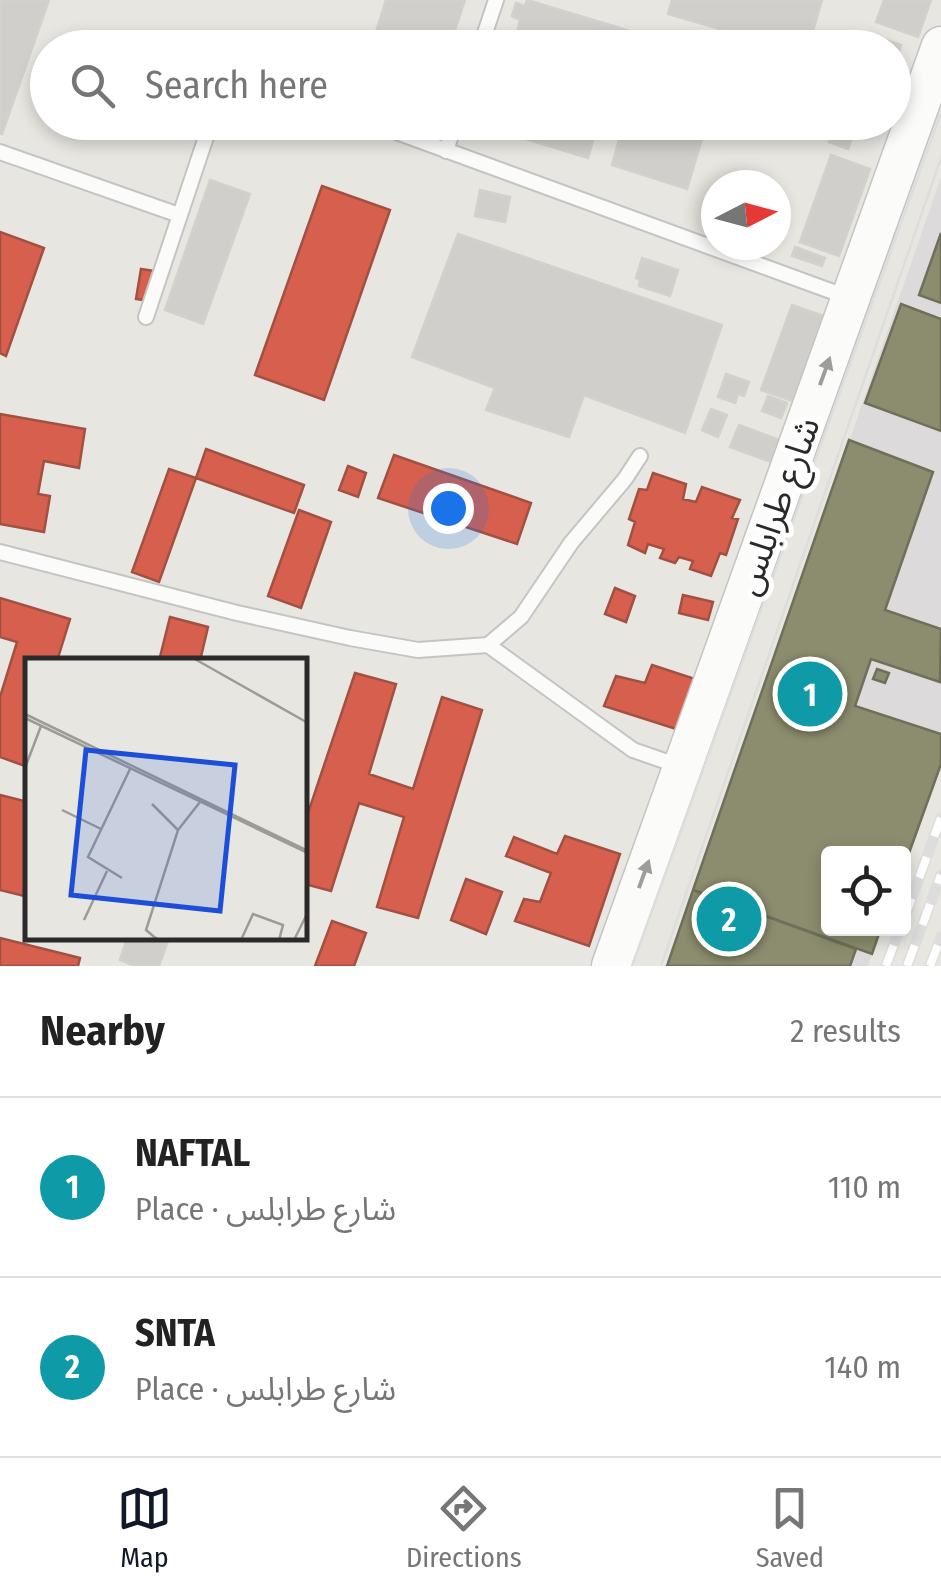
<!DOCTYPE html>
<meta charset="utf-8">
<style>
body{margin:0;font-family:"Fira Sans Condensed","Noto Sans Arabic",sans-serif;background:#f2f2f2;color:#222}
.controls{position:absolute;right:30px;bottom:30px;display:grid;overflow:hidden;border-radius:10px;box-shadow:0 5px 15px #0003}
.controls button{width:90px;height:90px;display:grid;place-items:center;padding:0;border:0;border-bottom:2px solid #e0e0e0;background:#fff;color:#222;font:50px sans-serif}
.compass{position:absolute;left:701px;top:170px;width:90px;height:90px;border-radius:50%;background:#fff;box-shadow:0 5px 15px #0003;rotate:84deg}
.you{position:absolute;left:448px;top:508px;width:35px;height:35px;margin:-25px;border:8px solid #fff;border-radius:50%;background:#1a73e8;box-shadow:0 0 0 15px #1a73e833}
.badge{display:grid;place-items:center;width:65px;height:65px;border-radius:50%;background:#111827;color:#fff;font-size:32px;font-weight:700}
.pin{position:absolute;translate:-50% -50%;border:5px solid #fff;box-shadow:0 2px 10px #0006}
.list{margin:0;padding:0;list-style:none}
h2{display:flex;justify-content:space-between;align-items:center;height:130px;margin:0;padding:0 40px;font-size:42px}
h2 small{font-size:32px;font-weight:400;color:#767676}
.list li{display:grid;grid-template-columns:65px 1fr auto;gap:30px;align-items:center;box-sizing:border-box;height:180px;padding:0 40px;border-top:2px solid #e0e0e0}
.list b{display:block;font-size:38px;white-space:nowrap}
.list p{margin:0;font-size:32px;white-space:nowrap;color:#767676}
.list em{font-size:32px;font-style:normal;color:#767676}
.icon{flex:none;width:55px;height:55px;fill:none;stroke:currentColor;stroke-width:2;stroke-linecap:round;stroke-linejoin:round}
.map{position:relative;flex:none;width:941px;height:966px;overflow:hidden}
.search{position:absolute;background:#fff;box-shadow:0 5px 15px #0003;left:30px;right:30px;top:30px;height:110px;display:flex;align-items:center;gap:25px;box-sizing:border-box;padding:0 35px;border-radius:55px;color:#767676;font-size:38px}
.sheet{height:490px;background:#fff}
nav{display:flex;justify-content:space-around;align-items:center;box-sizing:border-box;height:140px;border-top:2px solid #e0e0e0;background:#fff;font-size:28px;color:#767676}
nav a{display:grid;justify-items:center;gap:5px}
nav .on{color:#111827}
.map>svg:first-child{display:block}
.industrial{fill:#dcdadb}
.shops{fill:#d6604d;stroke:#a25042;stroke-width:2.5}
.industry{fill:#8c8c6e;stroke:#6f6f5a;stroke-width:2.5}
.building{fill:#d0cfcb;stroke:#d2d1cc;stroke-width:2.5}
.lines{fill:none;stroke-linecap:round;stroke-linejoin:round}
.service-casing{stroke:#c5c4c4;stroke-width:18}
.secondary-casing{stroke:#c5c4c4;stroke-width:41}
.service{stroke:#fbfbfa;stroke-width:14}
.secondary{stroke:#fbfbfa;stroke-width:38}
.tram{stroke:#ddddde;stroke-width:2.5}
.rail-casing{stroke:#ddddde;stroke-width:11}
.rail{stroke:#fff;stroke-width:8;stroke-dasharray:22;stroke-linecap:butt}
.oneway{fill:#9d9d9c}
.labels{text-anchor:middle;dominant-baseline:central;stroke-width:10;stroke-linejoin:round;paint-order:stroke}
.street-label{font-size:35px;fill:#2a2a2a;stroke:#fff}
.inset-road{fill:none;stroke:#9b9b97;stroke-width:2.5}
.view{fill:#1d4ed8;fill-opacity:0.15;stroke:#1d4ed8;stroke-width:5}
.inset-edge{fill:none;stroke:#2a2a2a;stroke-width:5}
</style>
<div class="map">
<svg width="941" height="966" viewBox="0 0 941 966">
<rect width="100%" height="100%" fill="#e7e6e0"/>
<path class="industrial" d="M941,177v587l-37,103v-13h-76v74l53,1 -13,37h-201z"/>
<path class="shops" d="M322,186l68,24 -66,190 -69,-25z
M0,232l44,16 -38,108 -6,-3z
M141,269l14,2 -5,30 -14,-2z
M0,414l85,15 -6,39 -35,-7 -6,33 12,2 -6,36 -44,-8z
M206,449l98,36 -10,28 -98,-35z
M394,455l137,48 -14,41 -139,-46z
M348,466l18,7 -8,24 -19,-7z
M169,469l27,9 -37,104 -27,-10z
M653,473l33,11 -3,15 13,3 6,-15 38,13 -8,18 6,1 -12,36 -6,-2 -9,23 -21,-7 3,-8 -14,-4 -4,6 -15,-5 4,-9 -16,-5 -3,9 -17,-8 7,-23 -6,-3 10,-30 8,1z
M299,510l32,12 -30,86 -33,-12z
M615,588l20,8 -9,26 -21,-8z
M683,595l30,7 -5,18 -29,-7z
M0,598l70,21 -13,42h-29l-3,105 -25,-9v-60l17,-55 -17,-5z
M170,617l38,10 -8,34h-41z
M652,665l43,14 -19,50 -72,-23 12,-30 29,7z
M355,673l41,11 -27,90 44,15 29,-92 40,13 -64,208 -41,-11 27,-90 -45,-14 -28,88 -26,-7v-62z
M0,795l28,7v95l-28,-7z
M565,836l55,18 -31,92 -74,-25 9,-22 16,3 11,-29 -45,-17 8,-19 43,17z
M466,879l36,13 -16,42 -35,-14z
M332,921l34,12 -12,33h-39z
M0,938l80,20 -2,8h-78z"/>
<path class="industry" d="M941,233v70l-22,-8z
M901,304l40,15v112l-76,-28z
M849,440l84,32 -48,138 56,19 -1,53 -69,-23 -16,47 86,28v30l-37,103v-13h-76v74h53l-9,26 -179,-64z
M877,669l12,4 -4,10 -12,-4z
M693,890l163,59 -6,17h-183z"/>
<path class="building" d="M0,0h49l-47,134 -2,-1z
M386,0h79l-16,48h-78z
M527,0l100,30 -5,18h-81l1,-6 -25,-8 3,-14 -8,-4 4,-13 9,3z
M672,0h150l-14,48h-23l-117,-34z
M884,0h47l-13,37 -42,-15z
M867,34l19,6 -2,8h-22z
M650,35l47,13h-51z
M886,40l15,5 -7,21v-18h-10z
M490,122h123l-1,4 -14,-3 -10,35 -99,-30z
M624,122h83l-20,67 -75,-24z
M836,122h21l-9,27 -19,-7z
M831,155l39,14 -31,87 -39,-14z
M210,180l40,14 -47,130 -38,-14z
M480,190l30,7 -5,25 -30,-6z
M458,234l264,91 -37,108 -101,-38 -15,42 -83,-27 9,-22 -83,-31z
M795,247l30,11 -3,8 -30,-10z
M642,258l36,12 -8,26 -31,-10 1,-6 -4,-2z
M792,305l37,13 -31,85 -37,-13z
M726,374l23,8 -5,14 -6,-2 -3,9 -17,-6z
M768,396l19,7 -6,15 -19,-7z
M711,409l16,6 -9,22 -16,-7z
M739,425l43,16 -8,22 -44,-16z
M127,938h42l-10,28h-24l-15,-6z"/>
<g class="lines">
<g class="service-casing">
<path id="service" d="M480,48l16,-48
M369,122l478,175
M446,151l9,-29
M0,152l179,63
M146,317l65,-195
M0,552l237,61 113,25 68,12 70,-5 145,105 49,17
M488,645l33,-28 50,-74 54,-64 15,-23"/>
</g>
<g class="secondary-casing">
<path id="secondary" d="M611,966l330,-920"/>
</g>
<use href="#service" class="service"/>
<use href="#secondary" class="secondary"/>
<path class="tram" d="M632,966l309,-853
M661,966l280,-808"/>
<g class="rail-casing">
<path id="rail" d="M904,919l37,-101
M886,966l14,-38
M907,966l34,-91
M930,966l11,-29"/>
</g>
<use href="#rail" class="rail"/>
</g>
<defs><path id="oneway-solid" d="M-6-.8H1V-3.2L6.5 0L1 3.2V.8H-6Z" transform="scale(2.5)"/></defs>
<g class="oneway">
<use href="#oneway-solid" transform="translate(825 371) rotate(-70)"/>
<use href="#oneway-solid" transform="translate(644 874) rotate(-70)"/>
</g>
<g class="labels">
<g class="street-label">
<text transform="translate(777 506) rotate(-70)">شارع طرابلس</text>
</g>
</g>
<g transform="translate(25 658)">
<rect width="282" height="282" fill="#e7e6e0"/>
<path class="inset-road" d="M168,0l115,65M0,56l283,137M0,60l283,135M0,110l16,-42M127,146l26,26M37,152l39,19M97,220l-34,-21 42,-88M59,262l23,-49M133,282l-12,-10 32,-100 22,-28M216,282l12,-26 30,11 -4,15M269,282l14,-28"/>
<path class="view" d="M61,92l149,15 -15,146 -149,-16z"/>
<rect width="282" height="282" class="inset-edge"/>
</g>
</svg>
<div class="controls">
<button><svg class="icon" aria-label="locate" viewBox="0 0 24 24"><circle cx="12" cy="12" r="6"/><path d="M12 2v4M12 18v4M2 12h4M18 12h4"/></svg></button>
</div>
<svg class="compass" viewBox="-18 -18 36 36"><path d="M0-13l5 13h-10z" fill="#e53935"/><path d="M0 13l5-13h-10z" fill="#767676"/></svg>
<div class="you"></div>
<div class="pin badge" style="left:810px;top:694px;background:#0f9aa8">1</div>
<div class="pin badge" style="left:729px;top:919px;background:#0f9aa8">2</div>
<div class="search"><svg class="icon" aria-label="search" viewBox="0 0 24 24"><circle cx="10" cy="10" r="6"/><path d="M15 15l6 6"/></svg>Search here</div>
</div>
<section class="sheet">
<h2>Nearby<small>2 results</small></h2>
<ul class="list">
<li><span class="badge" style="background:#0f9aa8">1</span><div><b>NAFTAL</b><p>Place · شارع طرابلس</p></div><em>110 m</em></li>
<li><span class="badge" style="background:#0f9aa8">2</span><div><b>SNTA</b><p>Place · شارع طرابلس</p></div><em>140 m</em></li>
</ul>
</section>
<nav>
<a class="on"><svg class="icon" aria-label="map" viewBox="0 0 24 24"><path d="M3 6l6-2 6 2 6-2v14l-6 2-6-2-6 2zM9 4v14M15 6v14"/></svg>Map</a>
<a><svg class="icon" aria-label="directions" viewBox="0 0 24 24"><path d="M12 3l9 9-9 9-9-9zM9 14v-3h6M13 9l2 2-2 2"/></svg>Directions</a>
<a><svg class="icon" aria-label="saved" viewBox="0 0 24 24"><path d="M7 4h10v16l-5-4-5 4z"/></svg>Saved</a>
</nav>
